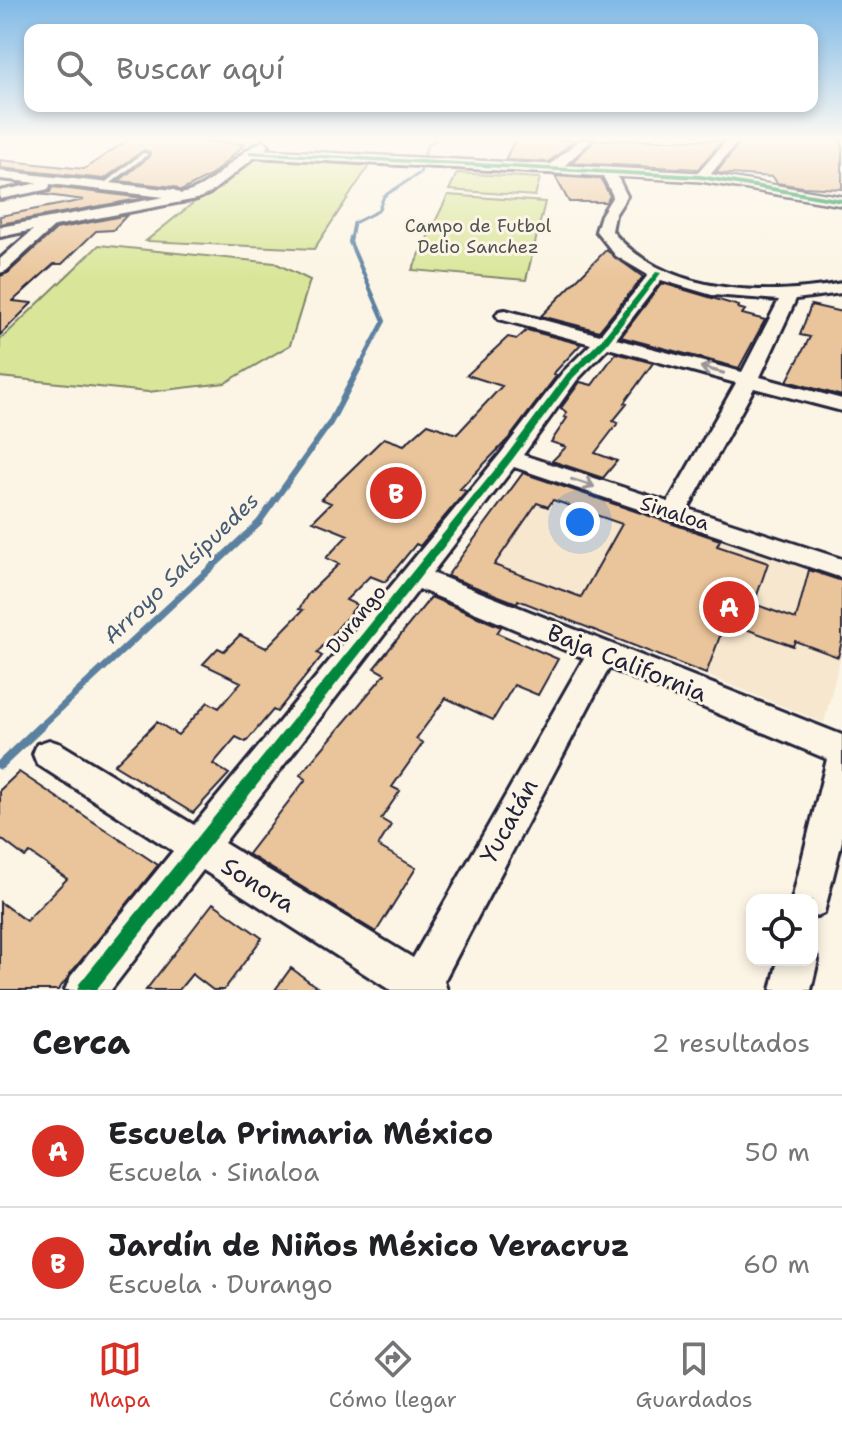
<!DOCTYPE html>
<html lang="es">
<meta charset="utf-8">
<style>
body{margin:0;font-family:"Shantell Sans",sans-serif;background:#f6f6f6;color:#202124}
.controls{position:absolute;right:24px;bottom:24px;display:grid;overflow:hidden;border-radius:16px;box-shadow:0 4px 12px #0003}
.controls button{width:72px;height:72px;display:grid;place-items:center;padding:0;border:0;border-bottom:2px solid #e0e0e0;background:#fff;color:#202124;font:40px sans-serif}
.you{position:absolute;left:580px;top:522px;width:28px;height:28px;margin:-20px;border:6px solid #fff;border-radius:50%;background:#1a73e8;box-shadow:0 0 0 12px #1a73e833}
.badge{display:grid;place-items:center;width:52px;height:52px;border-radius:50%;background:#d93025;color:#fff;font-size:26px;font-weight:700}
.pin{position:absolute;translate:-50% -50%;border:4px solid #fff;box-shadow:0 2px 8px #0006}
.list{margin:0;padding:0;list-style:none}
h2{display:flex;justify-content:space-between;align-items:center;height:104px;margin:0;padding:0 32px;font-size:34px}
h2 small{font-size:26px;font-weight:400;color:#757577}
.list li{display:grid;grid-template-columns:52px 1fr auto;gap:24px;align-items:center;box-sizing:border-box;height:112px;padding:0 32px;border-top:2px solid #e0e0e0}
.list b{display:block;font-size:30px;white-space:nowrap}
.list p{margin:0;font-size:26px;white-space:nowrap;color:#757577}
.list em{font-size:26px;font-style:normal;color:#757577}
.icon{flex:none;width:44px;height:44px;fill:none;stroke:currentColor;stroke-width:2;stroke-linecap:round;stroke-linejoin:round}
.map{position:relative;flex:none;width:842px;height:990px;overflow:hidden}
.search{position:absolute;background:#fff;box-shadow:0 4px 12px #0003;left:24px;right:24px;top:24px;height:88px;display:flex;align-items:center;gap:20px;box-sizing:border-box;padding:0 28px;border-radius:16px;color:#757577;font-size:30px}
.sheet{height:328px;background:#fff}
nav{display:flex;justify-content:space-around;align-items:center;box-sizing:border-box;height:112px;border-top:2px solid #e0e0e0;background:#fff;font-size:22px;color:#757577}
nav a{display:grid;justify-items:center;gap:4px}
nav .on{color:#d93025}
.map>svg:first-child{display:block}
.built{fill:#f7e7cf}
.green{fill:#d9e699;stroke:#7e846a;stroke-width:2}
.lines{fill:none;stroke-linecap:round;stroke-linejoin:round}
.stream-far4{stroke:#5c81a0;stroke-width:3}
.stream-far3{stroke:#5c81a0;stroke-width:4}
.stream-far2{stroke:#5c81a0;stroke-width:6}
.stream-far1{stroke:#5c81a0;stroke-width:7}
.stream{stroke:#5c81a0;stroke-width:9}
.building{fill:#eac59b;stroke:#22223b;stroke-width:2;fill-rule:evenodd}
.service-casing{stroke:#22223b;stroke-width:6}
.minor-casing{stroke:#22223b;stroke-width:6}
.service{fill:#fcf5e5;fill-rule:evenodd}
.minor{fill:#fcf5e5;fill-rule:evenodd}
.cycleway-casing{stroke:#fcf5e5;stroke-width:5}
.cycleway{fill:#00873e;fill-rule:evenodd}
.oneway{stroke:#9a9698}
.labels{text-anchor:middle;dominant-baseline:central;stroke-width:6;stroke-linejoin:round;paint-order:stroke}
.far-park-label{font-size:18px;fill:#505352;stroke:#fcf5e5}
.street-label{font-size:20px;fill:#22223b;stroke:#fcf5e5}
.water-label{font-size:22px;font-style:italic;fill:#445a76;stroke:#fcf5e5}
.near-street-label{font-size:24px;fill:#22223b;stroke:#fcf5e5}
</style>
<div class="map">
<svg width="842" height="990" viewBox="0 0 842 990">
<rect width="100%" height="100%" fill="#fcf5e5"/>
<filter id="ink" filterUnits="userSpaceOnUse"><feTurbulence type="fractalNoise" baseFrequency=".0125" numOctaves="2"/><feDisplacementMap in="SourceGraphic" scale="16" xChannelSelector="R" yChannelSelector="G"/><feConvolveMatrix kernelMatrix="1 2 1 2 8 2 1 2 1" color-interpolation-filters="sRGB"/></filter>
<g filter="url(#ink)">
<path class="built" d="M526,475l316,106v70l-18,72 -373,-152z"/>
<path class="green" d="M249,158l120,8 -55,83 -168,-8z
M457,173l83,5 -5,18 -86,-6z
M448,195l97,7 -19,78 -114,-10z
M99,245l176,18 35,17 -20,65 -65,38 -77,9 -148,-15v-37z"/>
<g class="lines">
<path class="stream-far4" d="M351,239l3,-16 24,-12 6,-15 36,-23 7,-28 8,-5"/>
<path class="stream-far3" d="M351,237l-1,5 34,79 -23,43"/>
<path class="stream-far2" d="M257,525l73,-102 32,-61"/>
<path class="stream-far1" d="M38,729l221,-206"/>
<path class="stream" d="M0,765l40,-38"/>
</g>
<path class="building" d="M128,140h82l-3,2 38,2 -33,31 -31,16 -7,-4 -55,-6 31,-25v-4l-6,-2 -40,29 -104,-11v-8l84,9z
M515,140h60l-26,22 -44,-2z
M595,140h128l-25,29 -127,-6z
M742,140h100v49l-39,-2 -26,-4 -4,-6 -57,-4z
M555,176l46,3 9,17 -4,6h-37z
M52,187l92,11 -144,26v-8l84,-16 -45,-6 11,-2z
M127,215l-14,15 -17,1 -34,33h-8l-41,37 19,2 -32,32v-59l8,-3 48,-44z
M606,250l37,27 -44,54 -58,-15z
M662,283l77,23 -1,2 7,2 -3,4 23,6 -26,48 -118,-31z
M811,305l31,7v84l-55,-15 23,-44 -10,-2z
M527,330l54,14 -28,30 4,1 -47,62 -50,52 6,2 -46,55 -4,-2 -31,38 -15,-6 -24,24 11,5 -40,48 5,3 -45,56 -4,-2 -27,32 -10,-5 -23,27 16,10 -36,39 -79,-48 43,-43 21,13 30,-33 11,6 22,-26 -38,-18 15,-16 6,3 16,-16 26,13 37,-38 -4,-1 9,-15 31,-30 -13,-6 22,-23 -35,-14 18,-18 -10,-4 63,-61 20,7 24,-21 29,10 45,-48 -35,-11 41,-38 9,2z
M616,353l37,10 -29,40 3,1 -14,17 5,2 -23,30 22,8 -14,17 -51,-17 14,-14 -15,-5 16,-24 -3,-1 3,-4 -6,-5 19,-26 12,3z
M523,473l197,67 -3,6 51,17 -14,41 42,15 13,-49 33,11v60l-4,16 -43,-16 -2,5 -61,-22 -2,6 -7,-2 -17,46 -188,-74 -1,3 -70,-27zM553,500l69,24 -41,73 -87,-32 43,-62 11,4z
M431,597l70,30 -4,6 61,26 -20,36 -24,-10 -21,35 -47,-22 -30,41 7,4 -31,44 8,4 -19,28 10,6 -13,21 38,22 -40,64 -128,-78 58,-75 -6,-4 85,-101 -11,-6z
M19,772l139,93 -100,125h-58v-88l26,19 41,-42 -37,-26 -5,4 -25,-19v-48z
M213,903l49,35 -38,52h-11l-21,-16 -13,16h-33z
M291,968l30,22h-46z"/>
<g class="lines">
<g class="service-casing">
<path id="service" d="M143,153l5,1 -42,33h-4v-2z"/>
</g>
<g class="minor-casing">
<path id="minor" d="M579,140h13l-28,26 134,7 29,-33h12l-29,35 132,22v8l-141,-24 -84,-5 10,20 -12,19 -3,16c53,64 154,66 230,52v10l-46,6 -36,78 82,22v12l-88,-23 -66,121 154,50v19l-328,-111 -82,106 410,162v106l-18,72 -12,5v-18h-20l35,-141 -218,-91 -165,313 3,9h-57l-187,-120 -92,120h-46l6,-14 102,-125 -136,-87 -4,-10 4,-10 12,-4 12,4 133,81 307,-372 62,-81 28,-28 -92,-25 -3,-4 3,-4 6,-1 95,25 48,-60 -32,-19 -20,-25 5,-16 12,-19 -10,-20 -348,-19 -45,36 -13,6 -142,27 -49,45 -6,2v-14l33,-29 -33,7v-10l164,-30 -114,-13 -1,5 -49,10v-8l38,-8 -38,-4v-8l174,19 7,4c33,-6 53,-41 82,-53l6,4 -5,5 286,15zM661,280l51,15 67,5 -37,72 -126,-33zM608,348l128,35 -68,119 -145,-47 54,-75zM419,589l165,69 -171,300 -189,-115z
M812,946l6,14 -7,30h-40l7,-30h34z"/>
</g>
<use href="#service" class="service"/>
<use href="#minor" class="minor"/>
<g class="cycleway-casing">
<path id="cycleway" d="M250,151l451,24 141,24v4l-141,-24 -453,-25z
M656,272l5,1 -54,71 -34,34 -61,82 -416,530h-19l2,-6 427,-528 61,-82 34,-34z"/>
</g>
<use href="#cycleway" class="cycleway"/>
</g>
<defs><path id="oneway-shaft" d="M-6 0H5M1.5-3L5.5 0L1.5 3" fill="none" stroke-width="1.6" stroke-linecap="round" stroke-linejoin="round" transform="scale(2)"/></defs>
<g class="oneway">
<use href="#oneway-shaft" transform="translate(712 370) rotate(-165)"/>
<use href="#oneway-shaft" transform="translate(583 483) rotate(18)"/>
</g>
</g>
<linearGradient id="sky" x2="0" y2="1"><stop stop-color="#7fb9e6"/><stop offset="0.5" stop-color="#fefaf3"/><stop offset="1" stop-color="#fefaf3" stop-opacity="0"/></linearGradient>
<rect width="842" height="278" fill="url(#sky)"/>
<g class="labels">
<g class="far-park-label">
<text x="478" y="226">Campo de Futbol<tspan x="478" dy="21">Delio Sanchez</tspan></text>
</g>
<g class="street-label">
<text transform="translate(675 513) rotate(18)">Sinaloa</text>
<text transform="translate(356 619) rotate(-51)">Durango</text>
</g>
<g class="water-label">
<text transform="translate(181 568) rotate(-44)">Arroyo Salsipuedes</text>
</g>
<g class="near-street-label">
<text transform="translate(627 663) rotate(22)">Baja California</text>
<text transform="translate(509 821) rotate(-61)">Yucatán</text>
<text transform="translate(258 885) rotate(32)">Sonora</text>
</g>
</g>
</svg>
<div class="controls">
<button><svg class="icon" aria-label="locate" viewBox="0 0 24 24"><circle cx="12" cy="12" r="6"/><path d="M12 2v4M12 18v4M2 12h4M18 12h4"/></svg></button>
</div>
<div class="you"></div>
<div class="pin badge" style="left:729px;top:607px">A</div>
<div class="pin badge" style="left:396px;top:493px">B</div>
<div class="search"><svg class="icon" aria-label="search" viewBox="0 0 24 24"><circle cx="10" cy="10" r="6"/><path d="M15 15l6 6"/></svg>Buscar aquí</div>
</div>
<section class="sheet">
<h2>Cerca<small>2 resultados</small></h2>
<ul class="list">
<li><span class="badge">A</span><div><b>Escuela Primaria México</b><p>Escuela · Sinaloa</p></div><em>50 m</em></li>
<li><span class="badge">B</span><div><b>Jardín de Niños México Veracruz</b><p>Escuela · Durango</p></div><em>60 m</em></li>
</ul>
</section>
<nav>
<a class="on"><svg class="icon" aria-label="map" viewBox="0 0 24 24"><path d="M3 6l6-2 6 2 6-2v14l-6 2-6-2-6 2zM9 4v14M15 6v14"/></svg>Mapa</a>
<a><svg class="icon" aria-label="directions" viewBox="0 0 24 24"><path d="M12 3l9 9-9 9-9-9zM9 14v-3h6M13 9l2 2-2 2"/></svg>Cómo llegar</a>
<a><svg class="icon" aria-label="saved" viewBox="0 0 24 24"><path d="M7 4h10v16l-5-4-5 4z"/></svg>Guardados</a>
</nav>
